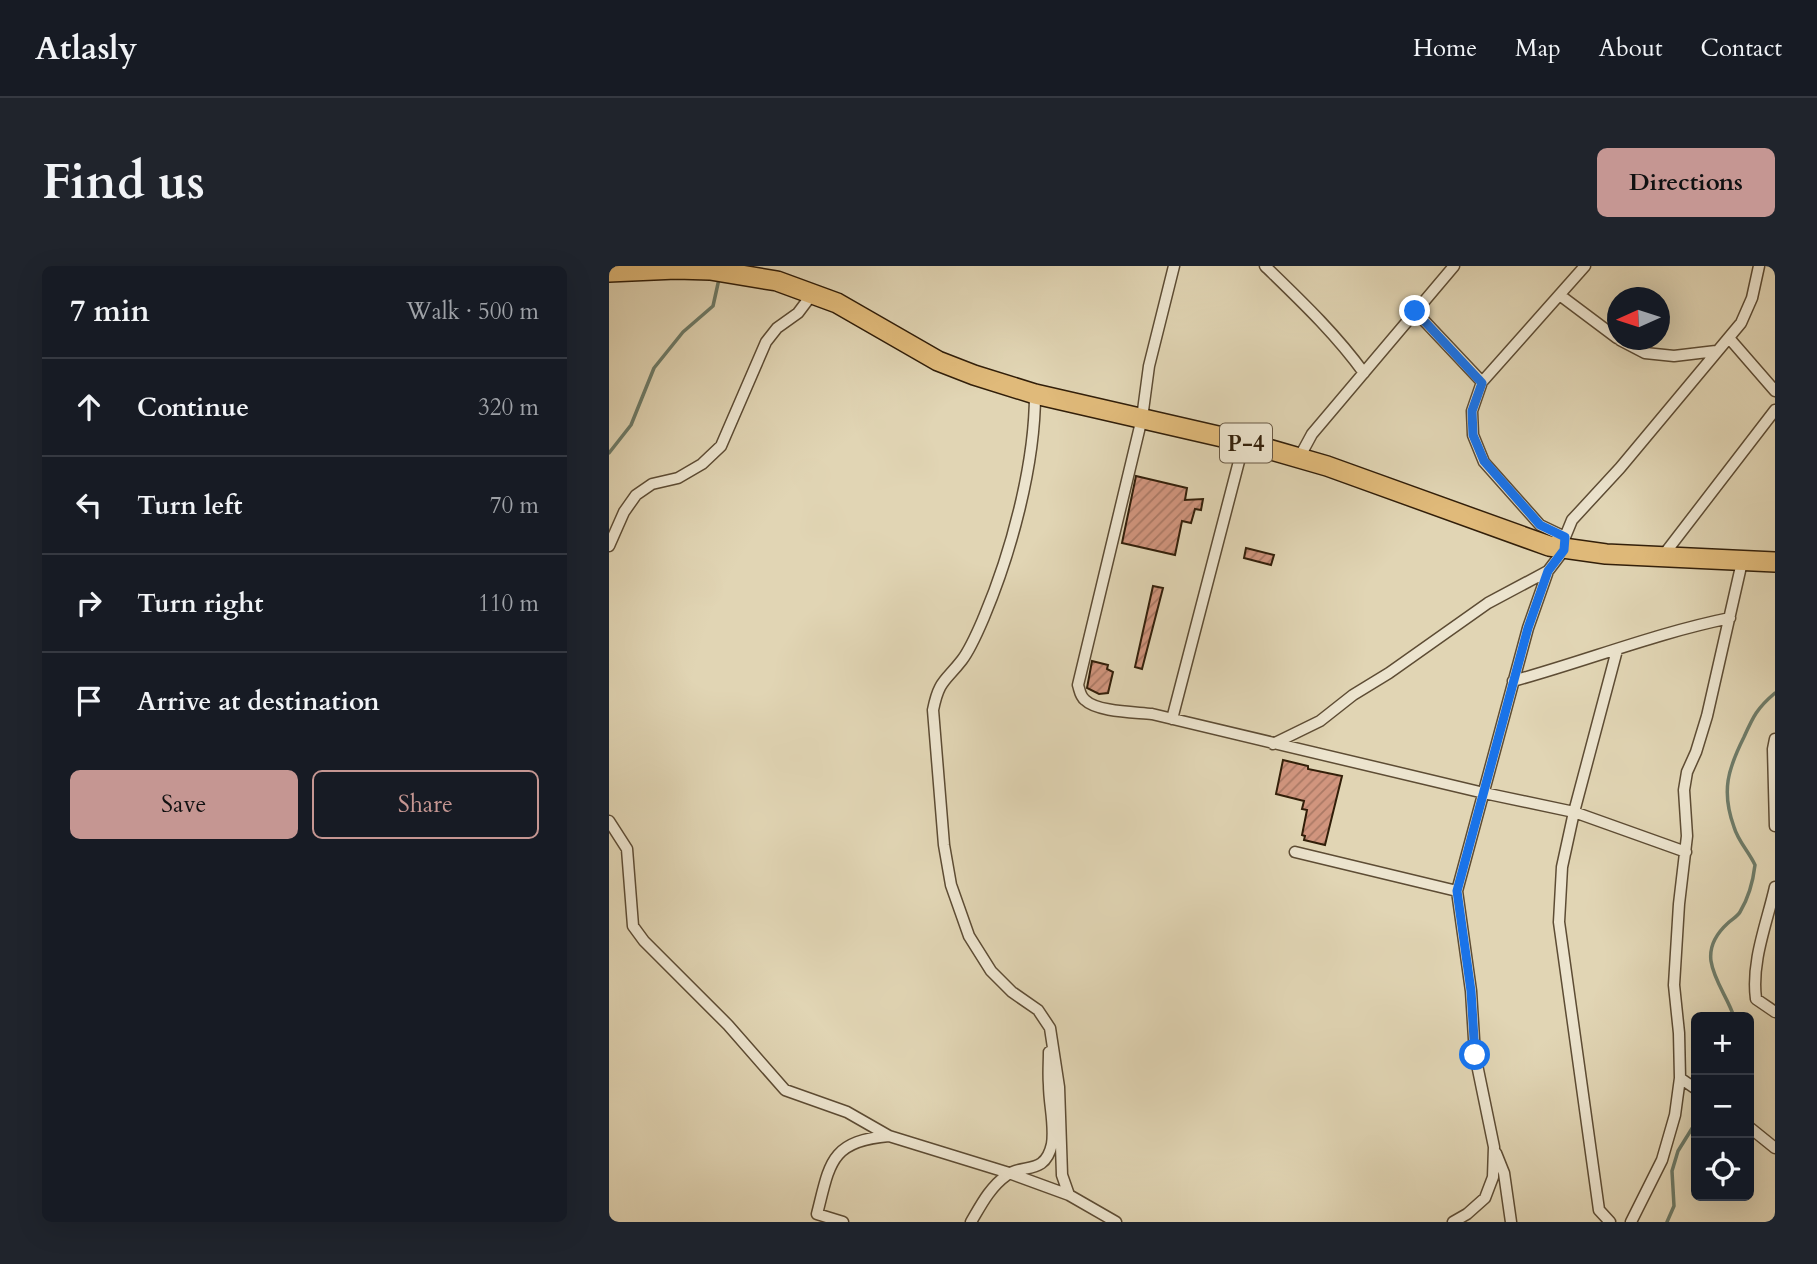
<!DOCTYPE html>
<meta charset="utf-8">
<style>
body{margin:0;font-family:Cardo,serif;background:#20242c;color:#f1f3f6}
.controls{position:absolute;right:21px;bottom:21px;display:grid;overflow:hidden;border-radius:10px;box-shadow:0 7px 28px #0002}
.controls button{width:63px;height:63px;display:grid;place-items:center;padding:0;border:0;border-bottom:2px solid #363941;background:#171b24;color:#f1f3f6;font:35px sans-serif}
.compass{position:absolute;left:998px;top:21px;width:63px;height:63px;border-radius:50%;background:#171b24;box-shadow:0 7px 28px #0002;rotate:267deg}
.stop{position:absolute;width:21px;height:21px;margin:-16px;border:5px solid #1a73e8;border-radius:50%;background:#fff}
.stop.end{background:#1a73e8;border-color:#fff;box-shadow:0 2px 7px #0008}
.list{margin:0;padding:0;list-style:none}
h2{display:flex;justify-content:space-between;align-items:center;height:91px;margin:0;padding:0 28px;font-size:30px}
h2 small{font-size:23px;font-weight:400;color:#9ea1a6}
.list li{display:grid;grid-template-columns:46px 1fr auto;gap:21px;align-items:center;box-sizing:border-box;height:98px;padding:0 28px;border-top:2px solid #363941}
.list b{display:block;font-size:26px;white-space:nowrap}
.list em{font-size:23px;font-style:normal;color:#9ea1a6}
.actions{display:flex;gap:14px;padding:21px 28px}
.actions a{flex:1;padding:16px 0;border:2px solid #c59692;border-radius:10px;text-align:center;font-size:24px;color:#c59692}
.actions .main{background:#c59692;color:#111}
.icon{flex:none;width:38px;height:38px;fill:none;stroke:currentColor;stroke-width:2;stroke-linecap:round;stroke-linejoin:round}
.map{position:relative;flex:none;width:1166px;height:956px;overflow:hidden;border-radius:10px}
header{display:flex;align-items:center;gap:42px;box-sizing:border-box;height:98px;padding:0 35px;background:#171b24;border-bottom:2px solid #363941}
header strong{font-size:33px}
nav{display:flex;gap:38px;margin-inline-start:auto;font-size:24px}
.intro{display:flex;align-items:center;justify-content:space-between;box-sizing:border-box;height:168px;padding:0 42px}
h1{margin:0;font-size:49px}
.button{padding:18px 32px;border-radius:10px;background:#c59692;color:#111;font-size:24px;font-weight:700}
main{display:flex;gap:42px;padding:0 42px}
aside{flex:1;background:#171b24;border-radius:10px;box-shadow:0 7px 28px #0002}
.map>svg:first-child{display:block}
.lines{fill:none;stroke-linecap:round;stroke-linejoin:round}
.stream{stroke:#6d7b68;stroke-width:3.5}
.building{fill:url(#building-hatch);stroke:#311e09;stroke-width:2}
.street-casing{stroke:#5d4c34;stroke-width:13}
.highway-casing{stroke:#311e09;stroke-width:22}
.street{stroke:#ece4ce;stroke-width:10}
.highway{stroke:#e0ba7a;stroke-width:19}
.route{stroke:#1a73e8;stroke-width:9}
.labels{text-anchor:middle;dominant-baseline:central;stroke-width:7;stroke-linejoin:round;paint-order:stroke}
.shield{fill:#ece4ce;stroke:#695944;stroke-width:2}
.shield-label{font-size:23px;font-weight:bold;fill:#311e09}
</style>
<header>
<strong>Atlasly</strong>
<nav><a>Home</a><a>Map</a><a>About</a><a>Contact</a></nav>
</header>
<div class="intro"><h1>Find us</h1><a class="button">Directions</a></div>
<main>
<aside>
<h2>7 min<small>Walk · 500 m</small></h2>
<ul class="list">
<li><svg class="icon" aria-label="ahead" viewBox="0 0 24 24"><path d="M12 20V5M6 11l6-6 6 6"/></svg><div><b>Continue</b></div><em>320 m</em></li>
<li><svg class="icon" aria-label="left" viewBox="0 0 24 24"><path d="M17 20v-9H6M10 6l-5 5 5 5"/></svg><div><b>Turn left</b></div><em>70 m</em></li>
<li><svg class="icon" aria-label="right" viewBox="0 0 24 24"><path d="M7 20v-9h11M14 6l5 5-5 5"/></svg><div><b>Turn right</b></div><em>110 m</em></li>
<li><svg class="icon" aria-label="arrive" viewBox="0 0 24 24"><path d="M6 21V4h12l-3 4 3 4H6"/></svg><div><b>Arrive at destination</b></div></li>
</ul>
<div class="actions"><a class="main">Save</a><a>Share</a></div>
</aside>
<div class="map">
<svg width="1166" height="956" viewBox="0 0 1166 956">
<defs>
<pattern id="building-hatch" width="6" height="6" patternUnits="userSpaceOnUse" patternTransform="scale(1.75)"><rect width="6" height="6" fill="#d1957e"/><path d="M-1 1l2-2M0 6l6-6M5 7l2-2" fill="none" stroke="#aa7965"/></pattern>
</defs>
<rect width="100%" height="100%" fill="#e1d5b4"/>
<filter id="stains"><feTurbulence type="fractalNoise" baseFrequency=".00286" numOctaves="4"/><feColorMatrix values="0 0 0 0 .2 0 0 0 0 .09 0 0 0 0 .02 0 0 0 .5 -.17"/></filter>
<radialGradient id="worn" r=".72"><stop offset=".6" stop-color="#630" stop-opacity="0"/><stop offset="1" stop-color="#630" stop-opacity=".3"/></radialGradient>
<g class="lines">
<path class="stream" d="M0,187l22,-28 23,-57 29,-36 30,-26 6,-27
M1125,751c-6,-19 -20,-36 -23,-56 -2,-15 6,-28 17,-38 4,-4 9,-6 12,-11 9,-15 13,-30 15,-47 -6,-13 -17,-24 -21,-38 -13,-36 -6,-58 10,-90 9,-20 13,-29 31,-44
M1058,956l7,-16 -2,-35 6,-20 18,-29"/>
</g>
<path class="building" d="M527,210l51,12 -2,12 18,-1 -2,11 -6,-1 -4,14 -9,-2 -7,34 -53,-12z
M637,282l28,7 -3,10 -27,-7z
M544,320l10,2 -21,81 -7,-2z
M483,395l16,4 -1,4 6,3 -5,21 -9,1 -12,-6z
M674,494l25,6v3l34,7 -17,69 -21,-5 1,-4 -3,-1 5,-25 -5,-1 2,-8 -28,-7z"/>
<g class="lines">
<g class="street-casing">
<path id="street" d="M565,0l-25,100 -7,52 -64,267c2,6 2,11 7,15 12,12 50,12 67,14l332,79 90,19 112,40
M656,0c35,34 70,67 99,107
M952,30l56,42
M806,45l67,71 103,-116
M1120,72l46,53
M1011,74l25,13 29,3 42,-5
M873,116l-10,29 1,24 11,27 56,63 25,12
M426,128c0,71 -24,159 -51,223 -6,14 -13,31 -22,43 -17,22 -23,20 -29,50l11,135 7,40 18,51 22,35 21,21 26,18 12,18 9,59 3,88 7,20 47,27
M690,192l13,-24 142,-168
M0,280l15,-34 12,-17 16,-11 26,-6 24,-14 19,-18 45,-104 11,-14 21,-15 15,-20
M1053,291l113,-147
M904,415c73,-20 143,-48 217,-63
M563,453l72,-277
M1166,473l-2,10 2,77
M664,478l47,-23 33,-26 36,-22 99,-70 60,-32
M0,555l18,28 6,77 11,15 84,84 57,65 62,22 42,24 120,37 60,22
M686,586l162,39
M1166,621c-8,36 -24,74 -19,112l19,13
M1071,812l16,11
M1140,861l26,21
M887,887l8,20 7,49
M234,956l-26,-8c13,-51 13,-73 72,-78
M362,956c10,-17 19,-35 36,-47 16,-12 38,1 45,-31 3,-19 -3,-40 -3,-59 -1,-11 0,-22 0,-33
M844,956l14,-8 18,-16 8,-21 1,-30 -19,-92 -4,-64 -14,-100 71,-263 20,-57 16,-21 1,-13 7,-17 48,-52 121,-145 11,-25 7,-32
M1001,956l-11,-12 -40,-288 3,-55 12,-55 43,-162
M1022,956l31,-62 13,-45 5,-37 -1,-45 -5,-48 5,-81 8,-68 -3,-46 3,-18 9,-20 11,-36 35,-154"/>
</g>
<g class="highway-casing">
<path id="highway" d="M0,6l67,-3 34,1 67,11 60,22 101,58 36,14 61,19 209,48 83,24 222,80 57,8 169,8"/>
</g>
<use href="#street" class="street"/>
<use href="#highway" class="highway"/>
</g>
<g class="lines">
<path class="route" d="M806,45l67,72 -10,28 1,24 11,26 56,64 25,12 -1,13 -16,21 -20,57 -71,263 14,100 4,64"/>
</g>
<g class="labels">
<rect class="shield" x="611" y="157.5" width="52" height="39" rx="5"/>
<g class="shield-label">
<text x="637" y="177">P-4</text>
</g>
</g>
<rect width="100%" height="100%" filter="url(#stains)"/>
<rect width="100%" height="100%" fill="url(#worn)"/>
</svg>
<div class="controls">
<button>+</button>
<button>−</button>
<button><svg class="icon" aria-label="locate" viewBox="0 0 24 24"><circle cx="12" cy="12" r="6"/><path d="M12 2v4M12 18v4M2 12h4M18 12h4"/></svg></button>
</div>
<svg class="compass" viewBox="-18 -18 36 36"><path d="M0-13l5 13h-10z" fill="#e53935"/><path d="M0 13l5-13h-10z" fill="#9ea1a6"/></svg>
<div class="stop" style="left:866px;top:789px"></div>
<div class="stop end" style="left:806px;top:45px"></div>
</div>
</main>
